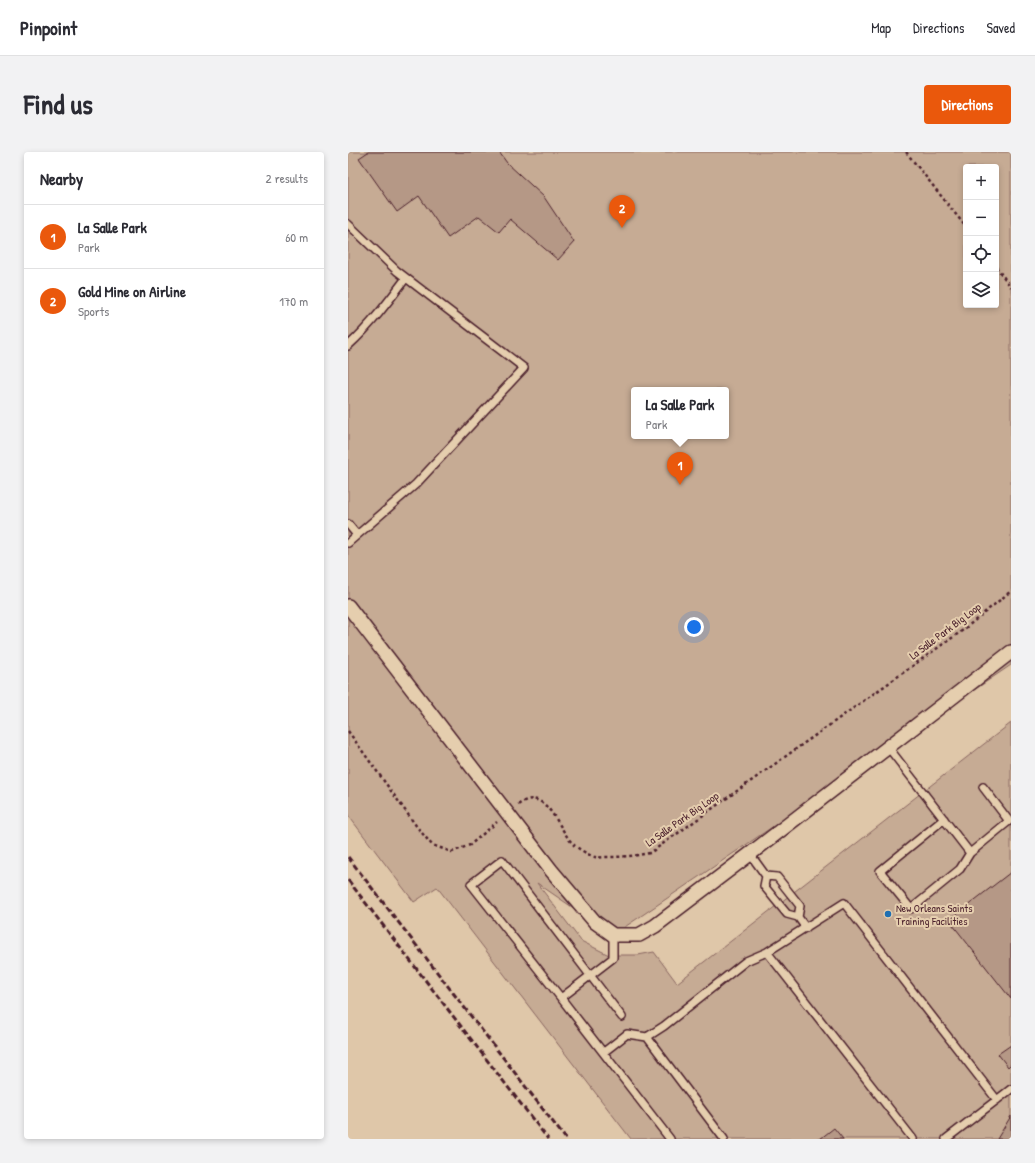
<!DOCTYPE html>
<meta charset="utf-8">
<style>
body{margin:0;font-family:"Patrick Hand",sans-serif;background:#f2f2f3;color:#2b2b33}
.controls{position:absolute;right:12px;top:12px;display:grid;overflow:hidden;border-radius:4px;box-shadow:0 2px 6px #0003}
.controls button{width:36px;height:36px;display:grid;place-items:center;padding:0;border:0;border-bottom:1px solid #e1e1e2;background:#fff;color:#2b2b33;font:20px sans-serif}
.you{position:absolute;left:346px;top:475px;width:14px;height:14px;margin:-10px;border:3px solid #fff;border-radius:50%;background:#1a73e8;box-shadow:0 0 0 6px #1a73e833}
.badge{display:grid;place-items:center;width:26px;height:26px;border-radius:50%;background:#ea580c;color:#fff;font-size:13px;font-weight:700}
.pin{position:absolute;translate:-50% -33px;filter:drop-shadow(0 1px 2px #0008)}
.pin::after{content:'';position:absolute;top:21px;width:14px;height:12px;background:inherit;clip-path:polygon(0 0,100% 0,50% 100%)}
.popup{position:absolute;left:283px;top:235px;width:98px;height:52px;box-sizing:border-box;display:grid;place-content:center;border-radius:4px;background:#fff;filter:drop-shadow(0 1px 3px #0005);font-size:13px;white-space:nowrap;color:#7c7c81}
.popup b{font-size:15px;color:#2b2b33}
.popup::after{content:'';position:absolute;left:50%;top:100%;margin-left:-8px;border:8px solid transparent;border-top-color:#fff}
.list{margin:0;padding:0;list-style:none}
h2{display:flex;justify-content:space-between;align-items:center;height:52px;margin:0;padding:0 16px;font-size:17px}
h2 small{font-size:13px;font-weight:400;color:#7c7c81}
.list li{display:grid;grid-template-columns:26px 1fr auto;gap:12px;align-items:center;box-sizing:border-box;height:64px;padding:0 16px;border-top:1px solid #e1e1e2}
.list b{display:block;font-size:15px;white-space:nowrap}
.list p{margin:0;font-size:13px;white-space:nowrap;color:#7c7c81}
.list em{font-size:13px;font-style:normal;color:#7c7c81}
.icon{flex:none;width:22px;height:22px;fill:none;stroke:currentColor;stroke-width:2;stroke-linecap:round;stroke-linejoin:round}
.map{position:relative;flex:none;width:663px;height:987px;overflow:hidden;border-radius:4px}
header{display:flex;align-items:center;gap:24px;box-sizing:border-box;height:56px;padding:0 20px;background:#fff;border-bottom:1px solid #e1e1e2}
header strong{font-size:19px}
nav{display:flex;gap:22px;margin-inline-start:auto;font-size:14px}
.intro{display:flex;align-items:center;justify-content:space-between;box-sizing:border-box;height:96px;padding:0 24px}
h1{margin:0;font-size:28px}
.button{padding:10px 18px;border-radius:4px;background:#ea580c;color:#fff;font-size:14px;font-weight:700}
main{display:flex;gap:24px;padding:0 24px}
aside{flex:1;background:#fff;border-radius:4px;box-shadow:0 2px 6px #0003}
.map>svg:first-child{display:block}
.green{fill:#c6ab94;stroke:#886560;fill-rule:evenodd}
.building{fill:#b59886;stroke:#4a1f2b}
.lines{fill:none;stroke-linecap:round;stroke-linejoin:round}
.lane-casing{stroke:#4a1f2b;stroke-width:10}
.street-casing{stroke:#4a1f2b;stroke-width:16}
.path{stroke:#4a1f2b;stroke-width:2.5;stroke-dasharray:3 3;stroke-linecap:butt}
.lane{stroke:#e5ceae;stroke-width:7}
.street{stroke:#e5ceae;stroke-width:13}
.rail{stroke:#4a1f2b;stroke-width:3;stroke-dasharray:6 3;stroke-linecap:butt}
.poi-dot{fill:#1f6fb2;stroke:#e5ceae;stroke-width:1.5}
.labels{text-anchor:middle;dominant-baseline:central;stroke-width:4;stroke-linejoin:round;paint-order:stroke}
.street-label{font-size:11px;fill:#4a1f2b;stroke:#e5ceae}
.poi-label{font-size:11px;fill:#4a1f2b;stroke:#e5ceae;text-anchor:start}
</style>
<header>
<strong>Pinpoint</strong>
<nav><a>Map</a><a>Directions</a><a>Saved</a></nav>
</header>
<div class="intro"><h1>Find us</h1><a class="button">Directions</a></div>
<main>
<aside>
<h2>Nearby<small>2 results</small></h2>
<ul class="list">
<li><span class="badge">1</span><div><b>La Salle Park</b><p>Park</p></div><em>60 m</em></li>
<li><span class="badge">2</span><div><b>Gold Mine on Airline</b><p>Sports</p></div><em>170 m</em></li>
</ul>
</aside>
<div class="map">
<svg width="663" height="987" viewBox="0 0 663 987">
<rect width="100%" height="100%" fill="#dfc7a9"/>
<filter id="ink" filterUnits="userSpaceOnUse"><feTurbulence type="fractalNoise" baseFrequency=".025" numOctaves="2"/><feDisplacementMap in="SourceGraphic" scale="8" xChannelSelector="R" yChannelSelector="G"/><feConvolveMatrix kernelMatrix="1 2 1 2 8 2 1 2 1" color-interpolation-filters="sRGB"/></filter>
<g filter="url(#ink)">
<path class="green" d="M0,0h663v513l-398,270 -76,-52 44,58 28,14h29l16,-3 23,31 334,-260v416h-380l-194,-252 -23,15 -66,-87zM618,15h30v138h-30zM286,238h92v46h-92z"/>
<path class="building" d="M20,0h131l8,11 37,34 30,45 -16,18 -48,-41 -11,13 -20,-16 -31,22 -29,-42 -22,16 -38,-54z
M663,720v127l-62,-79z
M663,893v19l-3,3 -10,-13z
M663,964v23h-14z
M486,976l9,11h-23z"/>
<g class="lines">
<g class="lane-casing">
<path id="lane" d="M0,72l49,47 127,97 -108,116 -68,59
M0,194c22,-20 40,-44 58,-68
M0,372l9,11
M540,595l82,106
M596,667l-64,52 31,38 49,-40 10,-16 39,-32 -26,-34
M402,702l16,22 -2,10 23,28 11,3 8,11
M418,724l11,1 23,29 -2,11
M265,783v23l-52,40 109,141
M419,800l146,187
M213,846l-90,-114 31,-24 120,157
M299,885l77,102
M256,900l23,-18 20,3 17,-11 82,-65 21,-9 77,-49 153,197
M598,987l65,-50"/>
</g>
<g class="street-casing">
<path id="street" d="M0,454l203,264 44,52 18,13h26l16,-9 95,-72 261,-202"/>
</g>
<path class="path" d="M558,0l60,75
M648,115l15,20
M0,579l69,96 15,18 20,7 18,-7 27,-23
M170,653c28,-22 40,25 56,40 3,3 16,11 21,12 3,1 8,0 12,0 16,0 27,-1 43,-4l313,-223 48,-39"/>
<use href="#lane" class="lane"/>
<use href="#street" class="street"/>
<path class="rail" d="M0,705l218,282
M0,728l200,259"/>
</g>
</g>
<circle class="poi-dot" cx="540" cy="762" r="4"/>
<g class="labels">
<g class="street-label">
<text transform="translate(597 479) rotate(-37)">La Salle Park Big Loop</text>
<text transform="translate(334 667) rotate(-35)">La Salle Park Big Loop</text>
</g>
<g class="poi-label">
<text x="548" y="756">New Orleans Saints<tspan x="548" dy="13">Training Facilities</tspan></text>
</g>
</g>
</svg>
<div class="controls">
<button>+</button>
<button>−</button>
<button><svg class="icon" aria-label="locate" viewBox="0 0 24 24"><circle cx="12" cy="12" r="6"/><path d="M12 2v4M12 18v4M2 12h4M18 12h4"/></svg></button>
<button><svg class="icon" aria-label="layers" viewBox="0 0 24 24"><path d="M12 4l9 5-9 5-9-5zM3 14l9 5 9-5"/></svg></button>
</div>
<div class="you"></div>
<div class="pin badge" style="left:332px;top:333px">1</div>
<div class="popup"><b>La Salle Park</b>Park</div>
<div class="pin badge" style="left:274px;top:76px">2</div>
</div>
</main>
